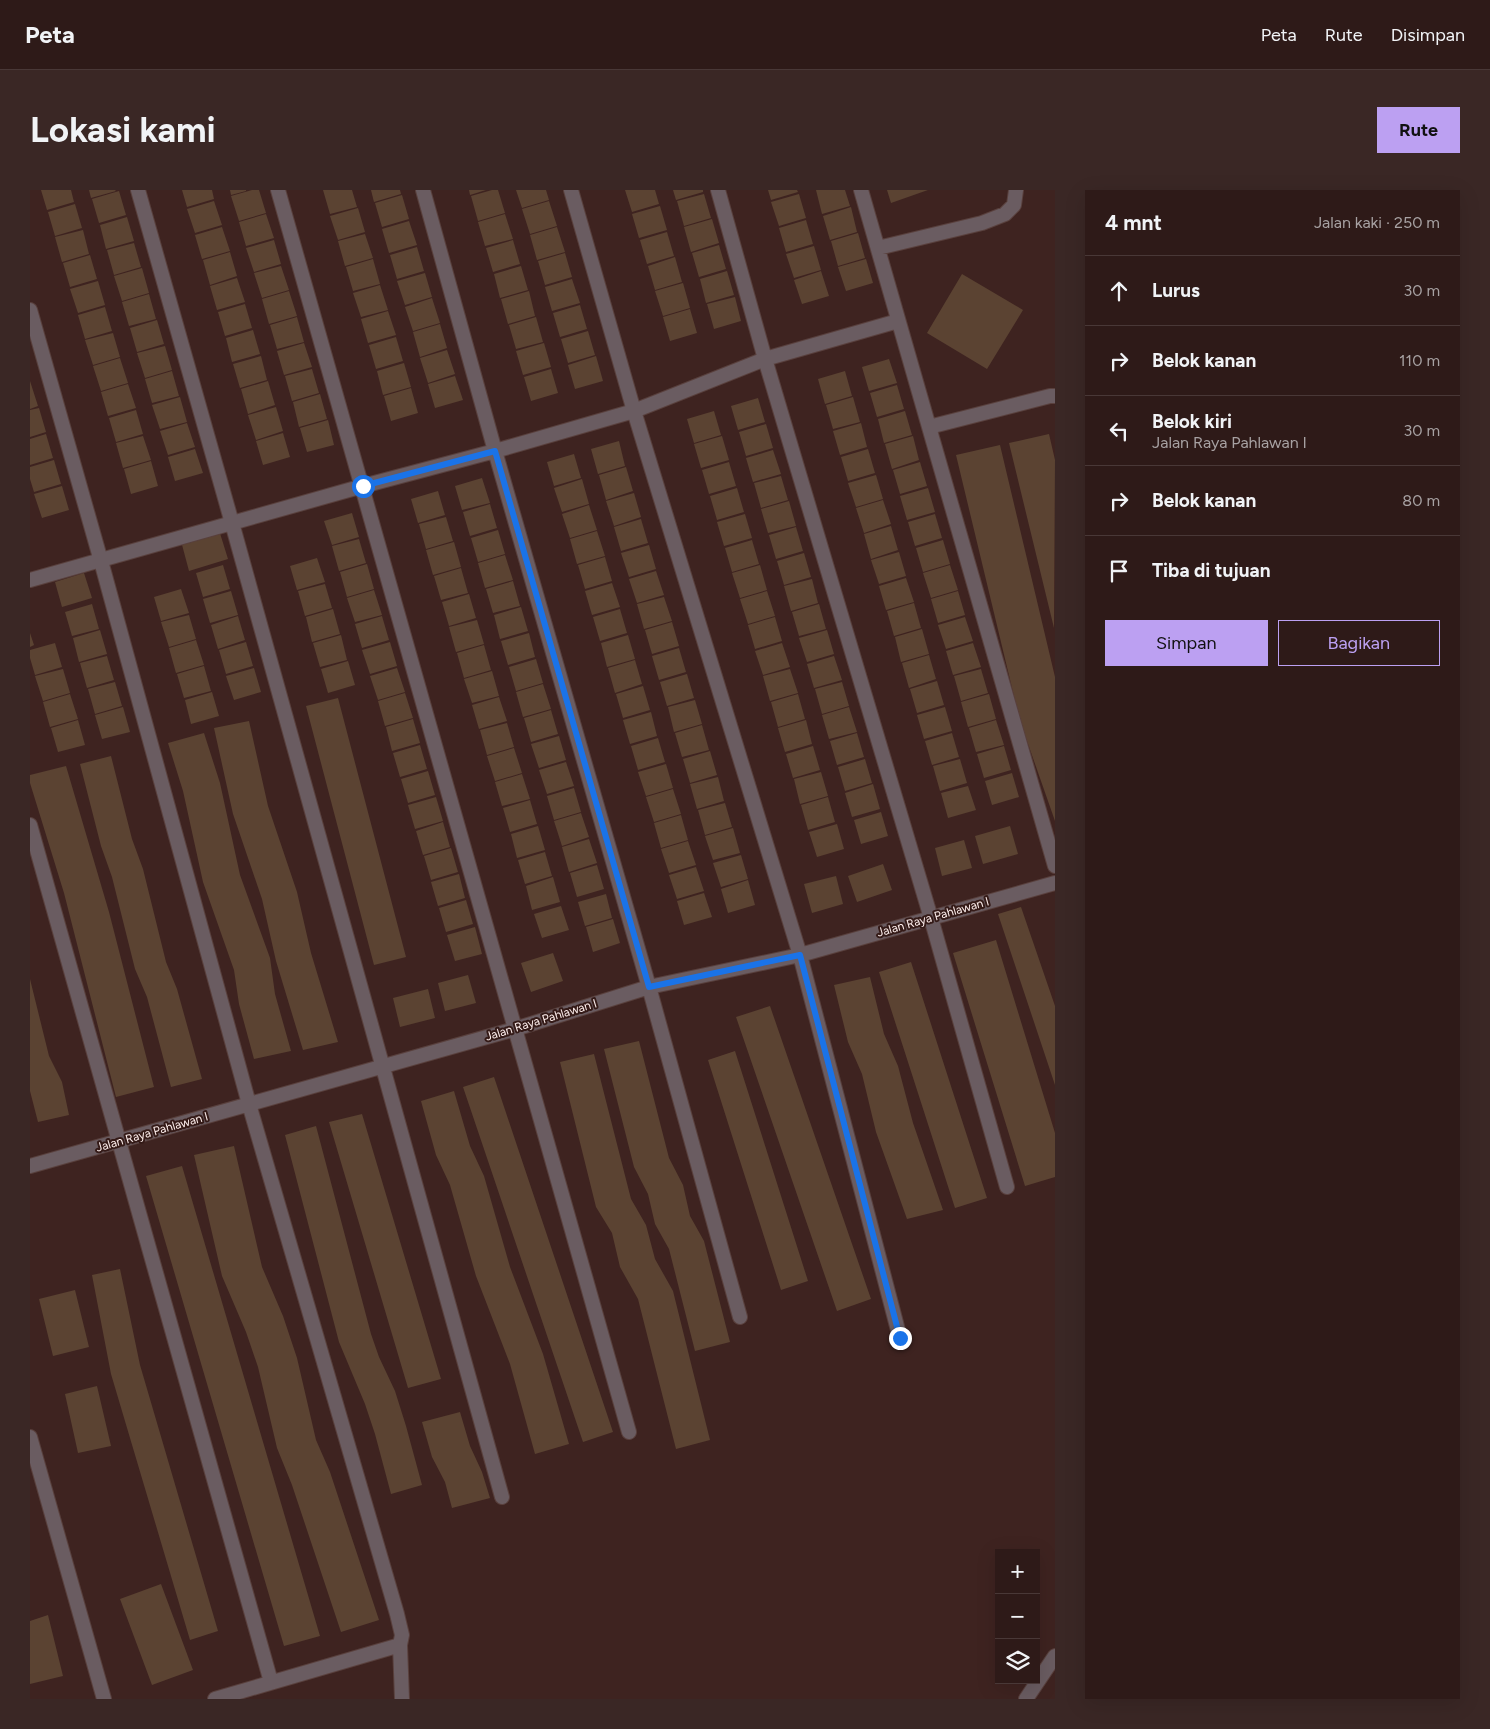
<!DOCTYPE html>
<html lang="id">
<meta charset="utf-8">
<style>
body{margin:0;font-family:Figtree,sans-serif;background:#3a2725;color:#f1f3f6}
.controls{position:absolute;right:15px;bottom:15px;display:grid;overflow:hidden;border-radius:0px;box-shadow:0 5px 20px #0002}
.controls button{width:45px;height:45px;display:grid;place-items:center;padding:0;border:0;border-bottom:1px solid #493837;background:#2e1a18;color:#f1f3f6;font:25px sans-serif}
.stop{position:absolute;width:15px;height:15px;margin:-11px;border:4px solid #1a73e8;border-radius:50%;background:#fff}
.stop.end{background:#1a73e8;border-color:#fff;box-shadow:0 1px 5px #0008}
.list{margin:0;padding:0;list-style:none}
h2{display:flex;justify-content:space-between;align-items:center;height:65px;margin:0;padding:0 20px;font-size:21px}
h2 small{font-size:16px;font-weight:400;color:#a7a1a2}
.list li{display:grid;grid-template-columns:32px 1fr auto;gap:15px;align-items:center;box-sizing:border-box;height:70px;padding:0 20px;border-top:1px solid #493837}
.list b{display:block;font-size:19px;white-space:nowrap}
.list p{margin:0;font-size:16px;white-space:nowrap;color:#a7a1a2}
.list em{font-size:16px;font-style:normal;color:#a7a1a2}
.actions{display:flex;gap:10px;padding:15px 20px}
.actions a{flex:1;padding:11px 0;border:1px solid #bca0f2;border-radius:0px;text-align:center;font-size:18px;color:#bca0f2}
.actions .main{background:#bca0f2;color:#111}
.icon{flex:none;width:28px;height:28px;fill:none;stroke:currentColor;stroke-width:2;stroke-linecap:round;stroke-linejoin:round}
.map{position:relative;flex:none;width:1025px;height:1509px;overflow:hidden;border-radius:0px}
header{display:flex;align-items:center;gap:30px;box-sizing:border-box;height:70px;padding:0 25px;background:#2e1a18;border-bottom:1px solid #493837}
header strong{font-size:24px}
nav{display:flex;gap:28px;margin-inline-start:auto;font-size:18px}
.intro{display:flex;align-items:center;justify-content:space-between;box-sizing:border-box;height:120px;padding:0 30px}
h1{margin:0;font-size:35px}
.button{padding:12px 22px;border-radius:0px;background:#bca0f2;color:#111;font-size:18px;font-weight:700}
main{display:flex;gap:30px;padding:0 30px}
aside{flex:1;background:#2e1a18;border-radius:0px;box-shadow:0 5px 20px #0002}
.map>svg:first-child{display:block}
.building{fill:#5b4332}
.lines{fill:none;stroke-linecap:round;stroke-linejoin:round}
.minor-casing{stroke:#59403d;stroke-width:16}
.minor{stroke:#6a5c61;stroke-width:14}
.route{stroke:#1a73e8;stroke-width:6}
.labels{text-anchor:middle;dominant-baseline:central;stroke-width:4;stroke-linejoin:round;paint-order:stroke}
.street-label{font-size:12px;fill:#feefed;stroke:#341a17}
</style>
<header>
<strong>Peta</strong>
<nav><a>Peta</a><a>Rute</a><a>Disimpan</a></nav>
</header>
<div class="intro"><h1>Lokasi kami</h1><a class="button">Rute</a></div>
<main>
<div class="map">
<svg width="1025" height="1509" viewBox="0 0 1025 1509">
<rect width="100%" height="100%" fill="#3e2320"/>
<path class="building" d="M11,0h30l3,12 -27,8z
M59,0h26l1,1 -25,7z
M152,0h30l2,9 -27,8z
M200,0h16v1l-15,4z
M222,0h7l7,23 -27,8 -8,-25z
M293,0h29l5,17 -27,7z
M341,0h29l1,4 -27,8z
M439,0h17l-16,5z
M462,0h6l7,23 -27,8 -7,-25z
M486,0h30l3,10 -27,8z
M595,0h30l4,14 -27,8z
M643,0h30v2l-27,8z
M738,0h29l1,2 -27,8z
M786,0h29l5,16 -28,8z
M857,0h41l-37,13z
M89,1l7,24 -27,8 -7,-24z
M674,4l7,24 -27,8 -7,-25z
M769,4l7,24 -27,8 -8,-24z
M372,5l7,24 -27,8 -7,-24z
M184,11l8,24 -27,8 -8,-24z
M519,11l8,25 -27,8 -8,-25z
M45,14l7,24 -27,8 -7,-24z
M630,16l7,24 -28,8 -7,-24z
M821,17l6,25 -27,8 -7,-24z
M328,18l7,24 -27,8 -8,-24z
M236,24l8,24 -28,8 -7,-24z
M475,24l8,25 -28,7 -7,-24z
M97,27l7,24 -28,8 -6,-24z
M682,29l7,24 -28,9 -7,-25z
M776,30l7,24 -27,8 -7,-24z
M379,31l8,24 -28,8 -7,-24z
M192,37l8,24 -28,8 -7,-24z
M527,37l8,25 -28,8 -7,-25z
M53,40l6,24 -27,8 -7,-25z
M637,42l7,24 -27,8 -7,-24z
M828,43l7,25 -27,8 -7,-25z
M335,44l8,24 -28,8 -7,-25z
M244,50l7,24 -27,8 -8,-24z
M483,50l7,24 -27,8 -7,-24z
M104,53l7,24 -27,8 -7,-25z
M689,55l7,24 -27,8 -7,-24z
M784,56l7,24 -27,8 -8,-24z
M387,57l7,24 -27,8 -7,-24z
M200,62l7,24 -27,9 -7,-25z
M535,63l7,24 -27,8 -7,-24z
M60,65l7,24 -27,8 -7,-24z
M645,67l7,25 -27,8 -7,-24z
M343,69l7,25 -27,7 -7,-24z
M836,69l7,24 -27,8 -8,-24z
M251,76l8,24 -27,8 -8,-25z
M491,76l7,24 -28,8 -6,-24z
M112,78l7,25 -27,8 -8,-25z
M697,81l7,24 -28,8 -6,-24z
M791,81l8,25 -27,8 -8,-24z
M395,83l7,24 -27,8 -8,-24z
M932,84l61,36 -36,59 -60,-36z
M207,88l8,24 -28,8 -7,-24z
M542,89l8,24 -28,8 -7,-24z
M68,91l7,24 -27,8 -8,-24z
M653,93l7,25 -27,8 -8,-25z
M350,95l8,25 -27,7 -8,-24z
M259,101l8,25 -28,8 -7,-25z
M499,101l6,25 -27,8 -7,-25z
M119,104l7,25 -27,7 -7,-24z
M705,107l6,24 -27,8 -7,-25z
M402,108l8,25 -27,8 -8,-24z
M215,114l7,24 -27,8 -7,-24z
M550,115l7,24 -27,8 -7,-24z
M75,117l7,24 -27,8 -7,-24z
M660,119l7,24 -27,8 -7,-24z
M358,121l8,24 -28,8 -7,-24z
M267,127l7,25 -27,7 -7,-24z
M506,127l7,25 -27,7 -7,-24z
M127,130l7,24 -27,8 -7,-24z
M410,134l7,24 -27,9 -7,-25z
M223,140l7,24 -28,8 -6,-24z
M558,141l7,24 -27,8 -7,-24z
M83,143l7,24 -27,8 -8,-25z
M366,147l7,24 -27,8 -7,-24z
M274,153l8,24 -28,8 -7,-24z
M514,153l7,24 -28,8 -7,-24z
M135,156l7,24 -27,8 -8,-25z
M417,160l8,24 -27,9 -8,-25z
M231,166l6,24 -27,8 -7,-24z
M566,166l7,25 -28,8 -7,-24z
M90,168l8,25 -27,8 -8,-25z
M859,169l8,24 -28,8 -7,-24z
M374,173l7,24 -28,8 -6,-24z
M282,179l7,24 -27,8 -7,-25z
M521,179l7,24 -27,8 -7,-24z
M142,181l7,25 -27,7 -7,-24z
M815,181l7,25 -27,8 -7,-25z
M425,186l8,24 -28,8 -7,-24z
M0,191l8,25 -8,3z
M238,191l7,24 -27,9 -7,-25z
M98,194l8,24 -28,8 -7,-24z
M867,195l7,24 -27,8 -7,-24z
M381,198l7,25 -27,8 -7,-25z
M290,204l7,25 -28,8 -6,-25z
M150,207l7,25 -27,7 -8,-24z
M823,207l7,25 -27,7 -7,-24z
M728,208l7,24 -27,8 -7,-24z
M246,217l7,24 -27,9 -8,-25z
M9,218l7,24 -16,5v-27z
M106,220l7,24 -27,8 -7,-24z
M684,221l7,24 -27,8 -7,-24z
M875,221l7,24 -28,8 -6,-24z
M298,230l6,25 -27,7 -7,-24z
M157,233l8,24 -27,8 -8,-24z
M831,233l6,24 -27,8 -7,-24z
M736,234l7,24 -27,8 -7,-24z
M253,243l7,24 -27,8 -7,-24z
M16,244l7,24 -23,7v-26z
M1019,244l6,26 -1,168 -45,-185z
M113,246l8,24 -28,8 -7,-25z
M692,246l7,24 -28,8 -7,-24z
M883,246l6,24 -27,9 -7,-25z
M589,251l6,25 -27,8 -7,-25z
M970,255l55,232v144l-35,-100 -64,-266z
M165,259l8,24 -28,8 -7,-24z
M838,259l7,24 -27,8 -7,-24z
M743,260l8,24 -28,8 -7,-24z
M544,264l7,24 -27,8 -7,-24z
M24,270l7,24 -27,8 -4,-13v-12z
M121,271l7,25 -27,8 -7,-25z
M699,272l7,24 -27,8 -7,-24z
M890,272l7,24 -27,8 -7,-24z
M596,277l7,24 -27,9 -7,-25z
M846,285l7,24 -27,8 -8,-24z
M751,286l7,24 -27,8 -7,-25z
M452,288l8,25 -28,7 -7,-24z
M552,289l7,25 -27,8 -8,-24z
M32,296l7,24 -27,8 -8,-24z
M707,298l7,24 -27,8 -7,-24z
M898,298l7,24 -28,8 -7,-24z
M408,301l7,24 -27,8 -7,-24z
M604,303l7,24 -27,9 -8,-25z
M853,310l8,24 -27,9 -8,-25z
M759,311l7,25 -28,7 -7,-24z
M460,314l7,24 -27,8 -7,-24z
M559,315l8,25 -27,8 -8,-24z
M322,323l7,24 -27,8 -8,-24z
M715,324l7,24 -28,8 -7,-24z
M905,324l7,24 -27,8 -7,-24z
M416,327l7,24 -27,8 -7,-25z
M611,329l7,24 -27,8 -7,-24z
M861,336l7,24 -27,9 -7,-25z
M766,337l7,24 -27,8 -7,-24z
M189,340l9,29 -39,12 -8,-30z
M468,340l7,24 -27,8 -7,-24z
M567,341l8,25 -28,8 -7,-25z
M329,349l7,24 -27,8 -7,-25z
M722,350l7,24 -27,8 -7,-24z
M913,350l7,24 -27,8 -7,-24z
M424,352l7,25 -28,8 -7,-25z
M619,355l7,24 -27,8 -8,-24z
M869,362l7,24 -27,8 -8,-24z
M774,363l7,24 -27,8 -7,-24z
M475,365l8,25 -28,8 -7,-25z
M575,367l7,24 -27,8 -7,-24z
M287,368l8,24 -28,8 -7,-24z
M337,374l7,25 -27,8 -7,-25z
M193,375l7,24 -27,8 -7,-24z
M730,375l7,25 -27,8 -8,-25z
M920,375l8,25 -27,8 -8,-25z
M431,378l7,25 -27,7 -7,-24z
M626,381l8,24 -27,8 -8,-24z
M54,383l8,25 -30,9 -7,-25z
M876,388l8,24 -28,8 -7,-24z
M782,389l6,24 -27,8 -7,-25z
M483,391l7,25 -27,7 -7,-24z
M582,393l8,24 -28,8 -7,-24z
M295,394l7,24 -27,8 -7,-25z
M151,399l8,24 -28,8 -7,-24z
M344,400l8,25 -27,7 -8,-24z
M201,401l7,24 -28,8 -7,-24z
M737,401l8,25 -27,8 -8,-25z
M928,401l7,24 -27,8 -7,-24z
M439,404l7,24 -27,8 -7,-24z
M634,407l8,24 -28,8 -7,-25z
M884,413l7,25 -27,8 -7,-25z
M62,414l7,25 -27,7 -7,-24z
M789,414l7,25 -27,7 -7,-24z
M491,417l7,24 -28,8 -6,-24z
M303,419l7,25 -28,8 -6,-25z
M590,419l7,24 -27,8 -7,-24z
M159,425l7,24 -27,8 -8,-25z
M208,426l7,24 -27,9 -7,-24z
M352,426l7,24 -27,8 -7,-24z
M745,427l7,24 -27,8 -7,-24z
M935,427l8,24 -27,8 -8,-24z
M447,430l7,24 -28,8 -7,-25z
M642,432l7,24 -27,8 -7,-24z
M892,439l7,25 -28,8 -6,-25z
M70,440l7,24 -28,8 -6,-24z
M797,440l7,24 -27,8 -8,-24z
M0,443l4,12 -4,2z
M499,443l6,24 -27,8 -7,-24z
M311,445l6,25 -27,7 -7,-24z
M598,445l7,24 -28,8 -6,-24z
M166,450l8,25 -28,8 -7,-25z
M216,452l7,24 -27,8 -7,-24z
M360,452l7,24 -27,8 -8,-24z
M25,453l7,24 -27,8 -5,-17v-8z
M752,453l8,24 -27,8 -8,-24z
M943,453l8,24 -28,8 -7,-24z
M454,455l7,25 -27,8 -7,-25z
M649,458l7,24 -27,8 -7,-24z
M899,465l7,24 -27,9 -7,-25z
M77,466l7,24 -27,8 -7,-25z
M804,466l8,24 -28,8 -7,-24z
M506,469l7,24 -27,8 -7,-24z
M605,470l7,24 -27,9 -7,-25z
M318,471l7,24 -27,8 -7,-24z
M174,476l7,25 -27,7 -7,-24z
M224,478l7,24 -27,8 -8,-24z
M367,478l8,24 -27,8 -8,-24z
M33,479l7,24 -27,8 -8,-25z
M760,479l8,24 -28,8 -7,-25z
M951,479l7,24 -27,8 -7,-25z
M462,481l7,25 -27,7 -8,-24z
M657,484l7,24 -27,8 -7,-24z
M907,491l7,24 -27,8 -7,-24z
M85,492l7,24 -27,8 -7,-25z
M812,492l7,24 -27,8 -7,-25z
M513,494l8,25 -28,8 -7,-25z
M613,496l7,24 -27,8 -7,-24z
M182,502l7,24 -28,8 -6,-24z
M375,503l8,25 -28,8 -7,-25z
M40,504l8,25 -28,8 -7,-25z
M768,504l7,25 -27,8 -7,-25z
M959,504l7,25 -28,8 -7,-25z
M469,507l8,24 -28,8 -7,-24z
M308,508l68,259 -32,8 -68,-259z
M665,510l7,24 -28,8 -6,-25z
M93,517l7,25 -28,7 -7,-24z
M819,517l8,25 -28,7 -7,-24z
M915,517l7,24 -28,8 -7,-24z
M521,520l7,24 -27,8 -7,-24z
M621,522l6,24 -27,8 -7,-24z
M383,529l7,24 -28,8 -6,-24z
M48,530l7,25 -27,7 -7,-24z
M776,530l6,24 -27,8 -7,-24z
M966,530l8,25 -28,7 -7,-24z
M219,531l19,85 29,86 14,61 27,89 -35,8 -27,-89 -14,-62 -29,-85 -19,-86z
M477,533l7,24 -27,8 -7,-25z
M672,535l7,25 -27,7 -7,-24z
M174,543l16,50 20,92 30,83 5,36 16,57 -37,8 -15,-55 -5,-34 -31,-88 -20,-91 -15,-48z
M827,543l7,24 -27,8 -7,-24z
M922,543l7,24 -27,8 -7,-24z
M529,546l7,24 -27,8 -8,-24z
M628,548l7,24 -27,8 -7,-24z
M390,555l7,24 -27,8 -7,-24z
M783,556l7,24 -27,8 -7,-24z
M974,556l7,24 -27,8 -7,-24z
M484,558l8,25 -27,8 -8,-25z
M680,561l7,24 -27,8 -7,-24z
M81,566l21,83 11,30 23,93 11,27 25,90 -31,8 -24,-90 -12,-28 -23,-92 -11,-31 -21,-82z
M835,569l7,24 -27,8 -7,-24z
M930,569l7,24 -27,8 -7,-25z
M536,572l8,24 -27,8 -8,-24z
M636,574l7,24 -27,8 -8,-24z
M36,576l43,146 45,175 -38,10 -52,-204 -34,-110v-8z
M398,581l7,24 -27,8 -7,-24z
M791,582l7,24 -28,8 -6,-25z
M982,583l7,24 -27,8 -7,-24z
M492,584l8,25 -28,7 -7,-24z
M688,587l6,24 -27,8 -7,-25z
M843,594l7,25 -28,8 -7,-24z
M938,596l8,24 -28,8 -7,-25z
M544,598l7,24 -27,8 -7,-24z
M643,599l8,25 -27,8 -8,-25z
M406,607l7,24 -28,8 -7,-24z
M798,607l7,25 -27,8 -7,-25z
M500,610l7,24 -27,8 -7,-24z
M695,613l7,24 -27,8 -7,-25z
M851,622l7,24 -27,8 -7,-24z
M551,623l8,24 -27,9 -8,-25z
M651,625l7,25 -27,8 -7,-25z
M413,632l7,25 -27,8 -7,-24z
M807,634l7,25 -27,8 -8,-25z
M508,636l7,24 -28,8 -6,-24z
M980,636l8,28 -35,10 -8,-28z
M703,638l7,25 -27,7 -8,-24z
M559,649l8,24 -28,9 -7,-25z
M934,650l8,28 -30,8 -7,-28z
M658,651l8,24 -27,8 -8,-24z
M421,658l7,24 -27,8 -7,-24z
M515,662l7,24 -27,8 -7,-24z
M711,665l7,24 -27,8 -8,-24z
M853,674l9,26 -35,12 -9,-26z
M567,675l7,24 -27,8 -7,-24z
M666,677l8,24 -27,8 -8,-24z
M429,684l6,24 -27,8 -7,-24z
M806,686l7,28 -31,9 -8,-29z
M523,687l7,25 -28,8 -6,-24z
M718,690l7,25 -27,8 -7,-24z
M674,703l8,24 -28,8 -7,-24z
M576,704l6,24 -27,8 -7,-24z
M436,710l7,24 -27,8 -7,-24z
M531,716l8,24 -27,8 -8,-24z
M991,717l34,99v79l-57,-171z
M583,729l7,24 -27,9 -7,-25z
M445,737l7,27 -27,7 -8,-26z
M966,750l59,193v44l-30,9 -72,-233z
M523,763l10,28 -32,11 -10,-29z
M881,772l76,236 -32,10 -76,-236z
M438,785l8,28 -31,8 -7,-28z
M840,787l14,57 14,32 15,57 30,87 -36,9 -31,-87 -14,-58 -14,-32 -14,-57z
M0,789l19,77 13,26 7,33 -31,7 -8,-31z
M398,799l7,29 -35,9 -7,-29z
M740,816l101,293 -34,12 -101,-294z
M609,851l30,117 14,27 7,31 14,25 26,101 -35,9 -26,-102 -14,-25 -7,-30 -14,-27 -30,-118z
M705,861l73,230 -27,9 -73,-230z
M564,864l37,145 15,26 9,34 18,32 37,149 -34,9 -38,-150 -18,-32 -8,-34 -16,-26 -36,-145z
M464,887l119,355 -30,10 -120,-355z
M424,901l16,55 14,30 26,91 33,87 26,90 -34,10 -25,-90 -34,-88 -26,-91 -14,-30 -15,-54z
M332,924l79,265 -33,9 -79,-266z
M286,936l55,208 8,23 16,34 11,35 16,59 -31,9 -16,-60 -10,-30 -26,-62 -54,-207z
M204,956l28,121 21,49 14,42 19,82 14,32 49,148 -38,12 -49,-147 -15,-37 -19,-81 -12,-35 -24,-56 -28,-121z
M152,976l138,470 -36,10 -138,-470z
M90,1079l20,96 78,266 -28,9 -79,-266 -19,-99z
M45,1100l14,57 -36,9 -14,-57z
M67,1196l14,60 -33,7 -13,-59z
M430,1222l10,34 12,26 8,26 -38,10 -7,-26 -13,-25 -10,-35z
M131,1394l32,86 -41,15 -32,-86z
M18,1425l15,61 -33,8v-63z"/>
<g class="lines">
<g class="minor-casing">
<path id="minor" d="M108,0l94,333 270,974
M248,0l351,1242
M393,0l72,261 154,536 91,330
M541,0l63,221 166,544 100,383
M688,0l47,169 166,559 76,269
M831,0l194,676
M848,58l104,-25 23,-9 9,-9 2,-15
M0,120l71,251 148,543 148,510 5,21 -2,10 2,54
M899,237l121,-31h5
M0,390l333,-94 132,-35 139,-40 131,-52 133,-38
M0,635l241,857
M0,976l485,-137 134,-42 151,-32 255,-72
M0,1247l74,262
M185,1509l185,-54
M996,1509l29,-43"/>
</g>
<use href="#minor" class="minor"/>
</g>
<g class="lines">
<path class="route" d="M333,296l132,-35 154,536 151,-32 100,383"/>
</g>
<g class="labels">
<g class="street-label">
<text transform="translate(903 727) rotate(-16)">Jalan Raya Pahlawan I</text>
<text transform="translate(511 830) rotate(-17)">Jalan Raya Pahlawan I</text>
<text transform="translate(122 942) rotate(-16)">Jalan Raya Pahlawan I</text>
</g>
</g>
</svg>
<div class="controls">
<button>+</button>
<button>−</button>
<button><svg class="icon" aria-label="layers" viewBox="0 0 24 24"><path d="M12 4l9 5-9 5-9-5zM3 14l9 5 9-5"/></svg></button>
</div>
<div class="stop" style="left:333px;top:296px"></div>
<div class="stop end" style="left:870px;top:1148px"></div>
</div>
<aside>
<h2>4 mnt<small>Jalan kaki · 250 m</small></h2>
<ul class="list">
<li><svg class="icon" aria-label="ahead" viewBox="0 0 24 24"><path d="M12 20V5M6 11l6-6 6 6"/></svg><div><b>Lurus</b></div><em>30 m</em></li>
<li><svg class="icon" aria-label="right" viewBox="0 0 24 24"><path d="M7 20v-9h11M14 6l5 5-5 5"/></svg><div><b>Belok kanan</b></div><em>110 m</em></li>
<li><svg class="icon" aria-label="left" viewBox="0 0 24 24"><path d="M17 20v-9H6M10 6l-5 5 5 5"/></svg><div><b>Belok kiri</b><p>Jalan Raya Pahlawan I</p></div><em>30 m</em></li>
<li><svg class="icon" aria-label="right" viewBox="0 0 24 24"><path d="M7 20v-9h11M14 6l5 5-5 5"/></svg><div><b>Belok kanan</b></div><em>80 m</em></li>
<li><svg class="icon" aria-label="arrive" viewBox="0 0 24 24"><path d="M6 21V4h12l-3 4 3 4H6"/></svg><div><b>Tiba di tujuan</b></div></li>
</ul>
<div class="actions"><a class="main">Simpan</a><a>Bagikan</a></div>
</aside>
</main>
